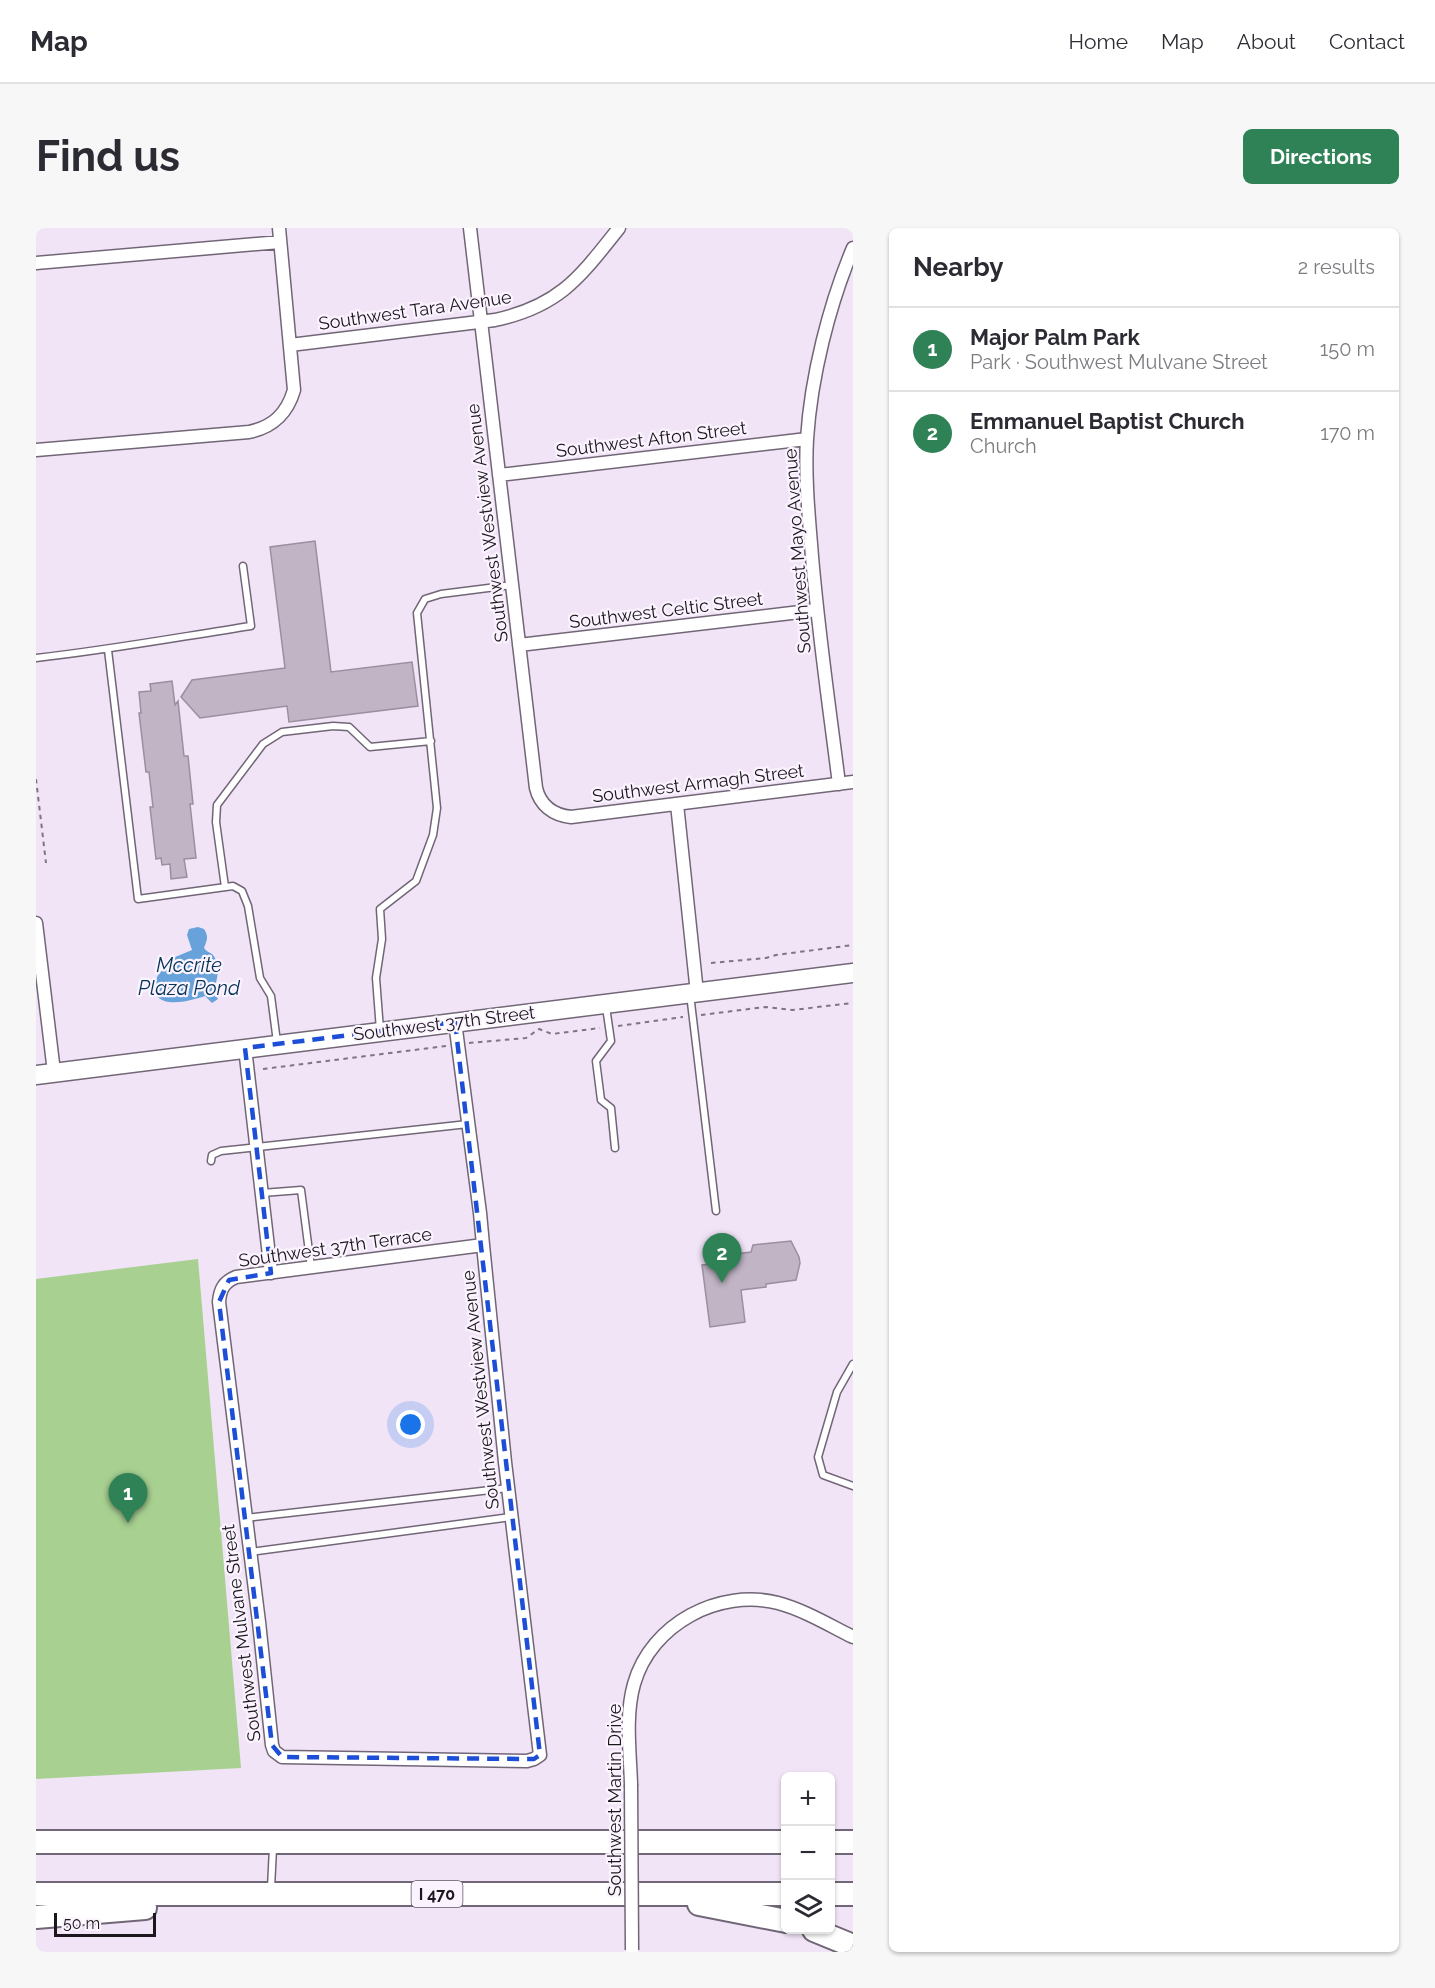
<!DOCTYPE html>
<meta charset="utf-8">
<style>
body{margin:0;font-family:Raleway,sans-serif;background:#f7f7f7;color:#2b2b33}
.controls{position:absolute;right:18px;bottom:18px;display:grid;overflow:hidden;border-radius:9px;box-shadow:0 2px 4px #0004}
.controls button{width:54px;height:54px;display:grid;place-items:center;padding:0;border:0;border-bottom:2px solid #e1e1e2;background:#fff;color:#2b2b33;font:30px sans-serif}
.scale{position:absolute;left:18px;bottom:15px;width:102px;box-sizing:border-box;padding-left:6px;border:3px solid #1b171d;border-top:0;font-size:16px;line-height:21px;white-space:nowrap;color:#1b171d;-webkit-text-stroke:4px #fbf4ff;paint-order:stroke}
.you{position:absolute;left:375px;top:1197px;width:21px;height:21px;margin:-15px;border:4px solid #fff;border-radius:50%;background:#1a73e8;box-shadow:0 0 0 9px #1a73e833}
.badge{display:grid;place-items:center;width:39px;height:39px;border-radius:50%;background:#2e8255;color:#fff;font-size:20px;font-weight:700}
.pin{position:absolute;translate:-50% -50px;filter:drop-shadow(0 2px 3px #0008)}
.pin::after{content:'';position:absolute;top:32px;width:21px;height:18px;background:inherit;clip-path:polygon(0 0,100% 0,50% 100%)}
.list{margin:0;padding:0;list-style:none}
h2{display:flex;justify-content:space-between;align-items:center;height:78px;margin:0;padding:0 24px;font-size:26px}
h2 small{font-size:20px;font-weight:400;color:#7c7c81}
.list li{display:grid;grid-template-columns:39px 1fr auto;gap:18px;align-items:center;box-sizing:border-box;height:84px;padding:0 24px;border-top:2px solid #e1e1e2}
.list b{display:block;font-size:22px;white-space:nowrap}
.list p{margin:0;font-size:20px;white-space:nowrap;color:#7c7c81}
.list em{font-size:20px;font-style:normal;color:#7c7c81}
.icon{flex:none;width:33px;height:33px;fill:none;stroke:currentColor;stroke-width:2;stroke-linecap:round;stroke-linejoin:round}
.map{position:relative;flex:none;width:817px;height:1724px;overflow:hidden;border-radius:9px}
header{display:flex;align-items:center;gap:36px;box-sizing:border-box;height:84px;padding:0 30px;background:#fff;border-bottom:2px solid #e1e1e2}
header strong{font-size:28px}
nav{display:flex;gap:33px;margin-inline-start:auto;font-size:21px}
.intro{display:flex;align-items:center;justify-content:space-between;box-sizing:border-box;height:144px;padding:0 36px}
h1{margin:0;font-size:42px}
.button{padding:15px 27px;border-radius:9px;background:#2e8255;color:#fff;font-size:21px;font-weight:700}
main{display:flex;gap:36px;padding:0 36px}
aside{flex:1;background:#fff;border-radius:9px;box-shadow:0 2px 4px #0004}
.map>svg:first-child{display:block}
.green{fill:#a7d091}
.water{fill:#67a2db}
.building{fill:#c0b4c5;stroke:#9a8fa0;stroke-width:1.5}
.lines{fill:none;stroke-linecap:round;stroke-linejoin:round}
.service-casing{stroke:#716676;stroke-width:9}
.minor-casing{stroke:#716676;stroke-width:15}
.secondary-casing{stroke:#716676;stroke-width:21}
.motorway-casing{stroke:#716676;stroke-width:26}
.path{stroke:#7d7581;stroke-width:2;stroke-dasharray:4.5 4.5;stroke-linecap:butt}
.service{stroke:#fff;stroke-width:6}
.minor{stroke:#fff;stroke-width:12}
.secondary{stroke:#fff;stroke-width:18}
.motorway{stroke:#fff;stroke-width:22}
.minor-bridge-casing{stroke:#716676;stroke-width:15;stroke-linecap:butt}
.minor-bridge{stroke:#fff;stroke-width:12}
.marked{fill:none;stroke:#1d4ed8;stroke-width:4.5;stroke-dasharray:12 8;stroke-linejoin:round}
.labels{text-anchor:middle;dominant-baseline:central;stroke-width:4.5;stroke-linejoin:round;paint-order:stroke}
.shield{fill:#fbf4ff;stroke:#5e5961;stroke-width:1.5}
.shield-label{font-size:16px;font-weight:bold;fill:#1b171d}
.street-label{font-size:18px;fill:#1b171d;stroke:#fbf4ff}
.water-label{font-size:20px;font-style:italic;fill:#053257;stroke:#fbf4ff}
</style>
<header>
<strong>Map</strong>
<nav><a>Home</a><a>Map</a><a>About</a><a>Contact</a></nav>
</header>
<div class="intro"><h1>Find us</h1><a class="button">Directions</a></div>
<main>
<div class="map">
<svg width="817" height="1724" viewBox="0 0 817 1724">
<rect width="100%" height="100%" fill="#f1e4f7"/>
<path class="green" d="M162,1031l43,509 -205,11v-500z"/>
<path class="water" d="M162,699l6,2c5,8 3,11 0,19 2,3 5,4 8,6 9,9 6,27 1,36l5,9 -6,4 -7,-7c-15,5 -57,17 -49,-16 2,-8 10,-11 12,-20l24,-10 -5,-15 2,-6z"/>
<path class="building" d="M279,313l16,131 81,-10 6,44 -129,16 -2,-16 -87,12 -19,-21 11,-17 93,-12 -15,-121z
M136,453l3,24 3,-4 6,55h4l5,48h-3l6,54 -12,1 3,18 -16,2 -1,-15 -8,1 -1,-7 -5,1 -6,-52h3l-4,-35h-3l-7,-59h2l-2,-21 12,-1 -1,-7z
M755,1013l8,16 1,6 -4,17 -30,4v3l-25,3 4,32 -35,5 -8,-62 18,-2 -1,-7 32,-4 2,-7z"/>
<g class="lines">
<g class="service-casing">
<path id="service" d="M72,422l30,249 95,-13 9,5 6,15 12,72 11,18 6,46
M0,430c72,-8 143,-21 215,-32l-8,-60
M189,659l-9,-65 1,-17 46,-61 19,-12 51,-6 16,1 21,20 61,-6
M654,766l26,217
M570,779l5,34 -15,20 5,39 10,8 4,40
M344,802l-4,-52 6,-39 -2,-30 36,-28 17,-46 4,-27 -20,-195 8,-14 16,-5 71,-9
M175,933l1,-6 9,-4 247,-27
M226,965l39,-3 10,77
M817,1136l-16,28 -19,65 5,18 30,11
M210,1290l262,-30
M214,1324l261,-35
M235,1660l2,-40"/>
</g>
<g class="minor-casing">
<path id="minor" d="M434,0l66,560c4,17 17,27 35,29l282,-35
M0,35l244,-21
M254,117l205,-25c65,-14 85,-43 124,-92
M0,222l213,-18c24,-5 38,-18 45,-42l-15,-162
M463,247l308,-36
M483,417l298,-35
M803,556c-10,-80 -22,-160 -28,-240 -3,-35 -6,-71 -4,-105 4,-62 22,-134 46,-191
M641,576l20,189
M0,695l18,149
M419,794l25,191 3,32 22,217 35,293 -6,4 -7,2 -245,-4 -8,-6 -2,-6 -13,-123 -40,-320c1,-13 5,-20 17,-25l247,-32
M209,820l26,225
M595,1556c-1,-32 -6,-68 3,-100 17,-60 85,-96 144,-81 26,7 51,22 75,34"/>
</g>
<g class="secondary-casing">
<path id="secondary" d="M0,847l817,-102"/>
</g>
<g class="motorway-casing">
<path id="motorway" d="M0,1614h750
M794,1614h23
M0,1666h750
M794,1666h23
M663,1676l87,17
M0,1689l109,-9
M778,1702l39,16"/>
</g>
<path class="path" d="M0,551l10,84
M675,735l55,-5 10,-3 77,-10
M665,787l64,-8 27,3 61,-7
M582,798l65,-9
M433,815l57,-5 13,-9 13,5 48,-6
M227,841l183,-23"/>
<use href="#service" class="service"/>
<use href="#minor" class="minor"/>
<use href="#secondary" class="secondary"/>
<use href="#motorway" class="motorway"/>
<g class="minor-bridge-casing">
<path id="minor-bridge" d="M595,1556l1,166"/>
</g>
<use href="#minor-bridge" class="minor-bridge"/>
</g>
<path class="marked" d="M419,794l85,733 -6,4 -252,-2 -10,-12 -53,-443 10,-22 42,-7 -26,-225z"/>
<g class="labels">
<rect class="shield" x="375.5" y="1653" width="51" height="26" rx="4.5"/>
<g class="shield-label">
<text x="401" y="1666">I 470</text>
</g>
<g class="street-label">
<text transform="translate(379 82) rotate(-8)">Southwest Tara Avenue</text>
<text transform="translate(615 211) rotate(-7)">Southwest Afton Street</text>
<text transform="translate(451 295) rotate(-97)">Southwest Westview Avenue</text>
<text transform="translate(761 323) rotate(-94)">Southwest Mayo Avenue</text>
<text transform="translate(630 382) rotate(-7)">Southwest Celtic Street</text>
<text transform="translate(662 555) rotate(-7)">Southwest Armagh Street</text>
<text transform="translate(408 795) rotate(-7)">Southwest 37th Street</text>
<text transform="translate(299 1019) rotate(-8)">Southwest 37th Terrace</text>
<text transform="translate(444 1162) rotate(-96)">Southwest Westview Avenue</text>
<text transform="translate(205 1405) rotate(-97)">Southwest Mulvane Street</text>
<text transform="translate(578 1572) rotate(-90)">Southwest Martin Drive</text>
</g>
<g class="water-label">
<text x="153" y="737">Mccrite<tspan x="153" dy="23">Plaza Pond</tspan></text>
</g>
</g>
</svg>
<div class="controls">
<button>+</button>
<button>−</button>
<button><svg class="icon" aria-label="layers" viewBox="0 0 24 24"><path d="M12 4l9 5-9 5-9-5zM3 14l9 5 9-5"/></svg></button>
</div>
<div class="scale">50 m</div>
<div class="you"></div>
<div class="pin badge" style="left:92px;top:1295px">1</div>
<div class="pin badge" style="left:686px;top:1055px">2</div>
</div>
<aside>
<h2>Nearby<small>2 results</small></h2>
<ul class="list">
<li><span class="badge">1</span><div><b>Major Palm Park</b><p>Park · Southwest Mulvane Street</p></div><em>150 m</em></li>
<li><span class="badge">2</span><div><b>Emmanuel Baptist Church</b><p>Church</p></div><em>170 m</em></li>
</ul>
</aside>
</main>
